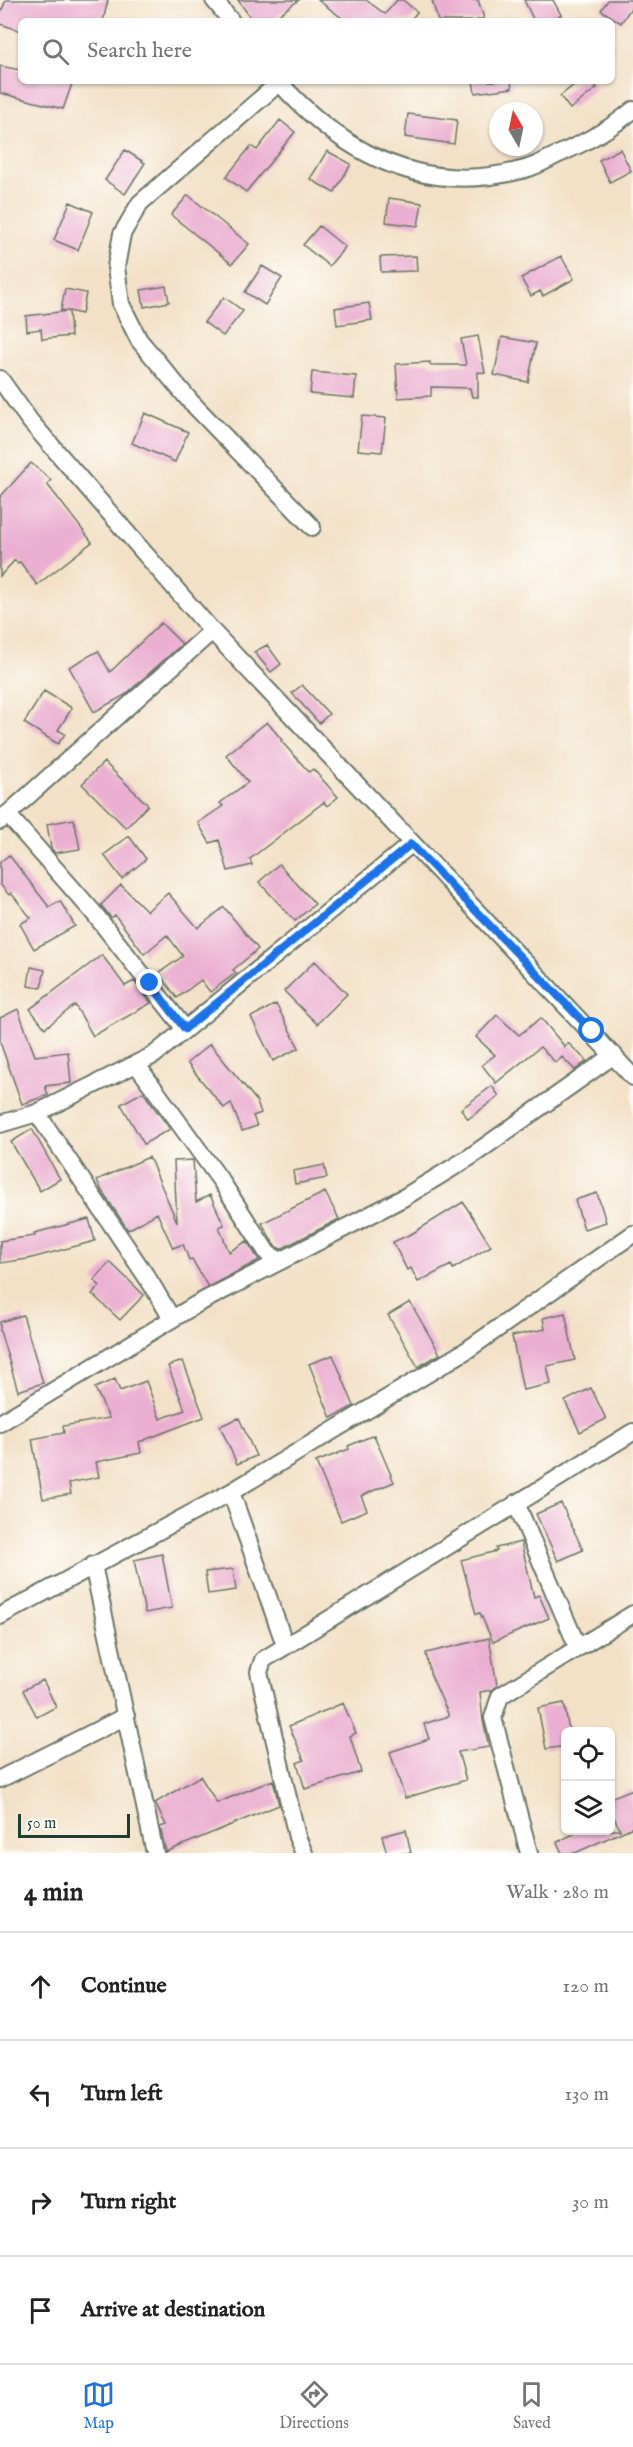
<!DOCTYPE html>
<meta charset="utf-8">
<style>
body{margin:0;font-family:"IM FELL English",serif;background:#f2f2f2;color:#222}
.controls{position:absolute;right:18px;bottom:18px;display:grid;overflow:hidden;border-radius:9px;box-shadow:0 2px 4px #0004}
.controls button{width:54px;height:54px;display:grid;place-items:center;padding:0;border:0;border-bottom:2px solid #e0e0e0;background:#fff;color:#222;font:30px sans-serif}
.compass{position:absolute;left:489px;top:102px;width:54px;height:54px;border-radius:50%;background:#fff;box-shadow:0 2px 4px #0004;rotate:351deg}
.scale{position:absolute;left:18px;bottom:15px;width:112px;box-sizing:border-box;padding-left:6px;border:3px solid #1f3d34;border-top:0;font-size:16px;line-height:21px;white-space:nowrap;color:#1f3d34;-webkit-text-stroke:4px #fdfcf7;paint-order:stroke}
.stop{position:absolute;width:18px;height:18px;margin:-14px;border:4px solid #1a73e8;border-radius:50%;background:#fff}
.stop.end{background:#1a73e8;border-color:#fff;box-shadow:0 2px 6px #0008}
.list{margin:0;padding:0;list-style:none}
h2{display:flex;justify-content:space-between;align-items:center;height:78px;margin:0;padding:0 24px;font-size:26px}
h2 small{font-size:20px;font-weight:400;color:#767676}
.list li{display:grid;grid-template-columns:39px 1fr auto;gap:18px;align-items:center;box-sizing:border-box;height:108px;padding:0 24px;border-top:2px solid #e0e0e0}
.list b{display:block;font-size:22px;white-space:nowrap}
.list em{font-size:20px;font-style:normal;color:#767676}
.icon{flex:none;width:33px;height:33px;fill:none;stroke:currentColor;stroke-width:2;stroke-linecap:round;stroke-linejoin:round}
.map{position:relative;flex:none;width:633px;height:1853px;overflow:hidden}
.search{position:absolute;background:#fff;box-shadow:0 2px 4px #0004;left:18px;right:18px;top:18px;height:66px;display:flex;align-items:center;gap:15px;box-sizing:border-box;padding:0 21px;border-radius:9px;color:#767676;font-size:22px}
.sheet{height:510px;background:#fff}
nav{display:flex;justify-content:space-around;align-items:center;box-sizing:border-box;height:84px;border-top:2px solid #e0e0e0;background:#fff;font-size:16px;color:#767676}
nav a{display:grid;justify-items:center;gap:3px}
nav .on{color:#1a73e8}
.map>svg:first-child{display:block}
.building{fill:#ebafd1}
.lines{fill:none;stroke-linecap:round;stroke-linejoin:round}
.minor-casing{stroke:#697667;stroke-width:20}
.minor{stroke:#fff;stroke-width:16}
.route{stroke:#1a73e8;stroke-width:8}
</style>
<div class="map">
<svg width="633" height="1853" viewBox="0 0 633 1853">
<rect width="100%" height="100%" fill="#fdfcf7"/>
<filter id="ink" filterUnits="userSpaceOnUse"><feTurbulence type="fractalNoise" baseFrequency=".0167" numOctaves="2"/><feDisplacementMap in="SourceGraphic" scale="12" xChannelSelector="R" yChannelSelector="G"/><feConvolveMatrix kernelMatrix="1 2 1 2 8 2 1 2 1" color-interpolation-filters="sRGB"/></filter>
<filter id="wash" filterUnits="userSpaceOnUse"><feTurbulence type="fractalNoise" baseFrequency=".008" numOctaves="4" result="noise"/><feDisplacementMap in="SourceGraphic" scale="24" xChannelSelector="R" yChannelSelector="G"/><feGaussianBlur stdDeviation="1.35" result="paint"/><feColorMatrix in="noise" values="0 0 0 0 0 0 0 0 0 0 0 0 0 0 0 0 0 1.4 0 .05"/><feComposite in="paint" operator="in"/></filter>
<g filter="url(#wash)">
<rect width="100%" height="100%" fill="#f3e1c7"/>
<g id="blocks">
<path class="building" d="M6,0h102l-5,21h-82v10l-21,-7v-10z
M238,0h61l-29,21h-17z
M318,0h48l19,14 12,-14h6l14,12 -7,9h-64z
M432,0h46l6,18 -9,3h-37z
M524,0h29l8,15 -11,6h-16z
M608,0h25v5l-12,18 -20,-13z
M0,66l21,4v11h52l-10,28 -63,-16z
M473,81h38l1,7 -37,5z
M579,81h12l6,7 -27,21 -10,-13z
M408,114l49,6 -3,24 -49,-7z
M280,120l15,12 -49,60 -20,-15 25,-31 6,4z
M620,149l11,22 -21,11 -11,-22z
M125,150l20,13 -20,31 -20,-14z
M327,151l24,13 -17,29 -24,-14z
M188,195l61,49 -17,20 -61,-49z
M389,198l33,5 -4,23 -32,-4z
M70,202l23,10 -15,38 -24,-10z
M319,226l26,21 -16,19 -26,-21z
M416,256l1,15 -36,1 -1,-15z
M561,256l13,23 -31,17 -3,-5 -9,5 -10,-18z
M262,266l20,12 -17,27 -20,-13z
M166,286l3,16 -25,5 -3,-17z
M65,289l21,4 -4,21 -13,-3 2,25 -29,3 -1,-10 -14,2 -1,-15 42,-5 -7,-1z
M224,297l19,14 -20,25 -19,-14z
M369,303l3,17 -35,5 -2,-17z
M478,336l7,37 -7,-1v25h-6l-2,-9 -39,-1v9l-33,2 -2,-34 34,-2v3h36l-5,-26z
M502,337l34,6 -8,39 -34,-7z
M312,372l44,4 -2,22 -44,-4z
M145,413l43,19 -13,30 -43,-19z
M362,416l24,2 -4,34 -24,-2z
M31,463l20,17 -4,4 45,58 -55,43 -17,-23 -3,1 -2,-3 -15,16v-79z
M161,623l21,21 -57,51 -31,17 -25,-45 29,-16 12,21z
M267,645l14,19 -10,8 -17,-20z
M302,685l27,29 -10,9 -27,-30z
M44,691l28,17 -14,22 7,4 -7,10 -34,-21z
M267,722l15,18 -1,1 28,31 4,-3 25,28 -11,9 -3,-4 -74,57 2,6 -24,6 -9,-31 -9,3 -12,-20 25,-17 -3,-3 28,-21 -22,-27z
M104,762l44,43 -22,23 -44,-44z
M74,819l6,30 -25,4 -4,-5 -4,-24z
M129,836l17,23 -24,20 -18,-24z
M9,855l40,52 11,-6 15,25 -41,23 -14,-25 11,-6 -20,-25 -2,2 -9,-11v-22z
M279,864l36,40 -20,17 -36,-39z
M121,885l26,26 21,-18 30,35 26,-21 34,42 -25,21 3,3 -26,19 -9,-12 -24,18 -18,-25 24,-17 -16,-21 -23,19 -29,-39 -4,3 -10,-13z
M102,955l23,31 9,-5 17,22 -58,33 -18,-31 -30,23 -15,-19z
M315,961l32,33 -30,30 -33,-33z
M31,967l14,3 -4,18 -13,-2z
M276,1004l23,44 -26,13 -22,-44z
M18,1009l17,47 33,-4 3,31 -26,3 3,9 -26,9 -22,-62v-24z
M497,1015l22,20 22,-17 24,29 3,-4 19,18 -12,9 -13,-13 -6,6 -16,-16 -44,36 -14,-18 13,-10 -19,-18z
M210,1044l46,56 5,13 -8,3 4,10 -15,5 -11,-28 -7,5 -37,-45z
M492,1086l7,10 -31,23 -7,-10z
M143,1092l27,37 -26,15 -23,-40z
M32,1129l28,50 -20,12 -29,-49z
M149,1157l28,65 -3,-61 19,-1 3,42 14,-7 14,30 -5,2 10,25 18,-11 12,19 -51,27 -16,-28 -3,1 -6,-16 -10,4 -16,-35 -29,17 -26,-39 -5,-11z
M324,1165l3,13 -32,6 -2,-13z
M325,1192l14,27 -58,30 -6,-3 -13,-23z
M597,1193l9,29 -22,7 -9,-29z
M463,1202l28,44 -38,23 -2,-4 -33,17 -7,-14 -4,2 -14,-28 20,-9z
M89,1219l6,22 -67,18 -28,4v-22l35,-5 -1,-3z
M110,1262l34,33 -24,25 -28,-26 8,-8 -6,-6z
M410,1302l30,52 -22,13 -30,-52z
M565,1313l10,47 -28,6 4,18 -28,6 -11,-54 33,-7 -2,-11z
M23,1315l20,68 -25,8 -18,-60v-9z
M333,1355l21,51 -23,12 -22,-54z
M183,1361l21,56 -65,25 2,11 -45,9 3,15 -30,6 2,11 -28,5 -11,-60 32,-6 -1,-7 46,-8 -14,-30 20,-9 5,12 26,-10 14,38 25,-9 -17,-44z
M591,1388l15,31 -26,13 -15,-31z
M239,1418l17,38 -19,8 -17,-38z
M374,1435l20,47 -33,14 6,14 -26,11 -25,-59 33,-13 -1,-3z
M561,1503l22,47 -25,11 -22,-47z
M521,1542l13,55 5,-2 10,23 -56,24 -13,-29 -4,1 -15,-54 36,-9 -1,-3z
M162,1554l10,54 -27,5 -11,-53z
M233,1569l3,21 -28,4 -3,-22z
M489,1638l8,47 -5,5 -12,2 3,29 6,26 -31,5 8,28 -61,18 -15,-46 39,-13 -5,-15 25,-8 -19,-43 -4,-20z
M43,1680l13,27 -19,10 -14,-27z
M343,1703l13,30 -6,3 11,36 -56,17 -8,-26 7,-3 -15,-34z
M564,1703l5,28h-3v15l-20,3 -8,-41z
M200,1776l17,27 56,-23 6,25 -113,47 -6,-25 6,-2 -11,-22z
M633,1789v38l-58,26h-13l-5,-11 25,-12h38l-10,-22v-10z
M406,1830l5,23h-24l-5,-17z"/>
</g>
</g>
<g filter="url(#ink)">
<use href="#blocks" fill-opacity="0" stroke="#697667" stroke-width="1.5"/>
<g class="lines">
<g class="minor-casing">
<path id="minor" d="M214,0l17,21
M278,81c66,74 147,116 247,88 12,-3 23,-10 34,-15 25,-11 53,-26 74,-44
M280,82l-140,121 -18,31 -6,33 5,37 18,36 51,61 122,126
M0,379l30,42 182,210 421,446
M7,814l86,98 92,117
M0,821l212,-190
M137,1065l84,116 47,73 13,7
M37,1113l115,172 20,34
M0,1124l37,-11 117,-58 257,-211
M0,1423l197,-119 206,-106 67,-41 144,-102
M231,1492l54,153
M516,1503l62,145
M93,1565l62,288
M0,1616l231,-124 236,-142 166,-116
M0,1779l126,-63
M304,1853l-7,-16 -38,-165 4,-12 370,-228
M529,1853l-36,-135 7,-22 133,-82"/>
</g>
<use href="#minor" class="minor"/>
</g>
</g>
<g class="lines" filter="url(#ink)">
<path class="route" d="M150,983l35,46 226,-185 181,187"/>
</g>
</svg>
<div class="controls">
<button><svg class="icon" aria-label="locate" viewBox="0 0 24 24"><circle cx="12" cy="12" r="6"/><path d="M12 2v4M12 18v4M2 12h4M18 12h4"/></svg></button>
<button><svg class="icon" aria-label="layers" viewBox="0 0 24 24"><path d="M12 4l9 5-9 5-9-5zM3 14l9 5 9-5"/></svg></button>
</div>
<svg class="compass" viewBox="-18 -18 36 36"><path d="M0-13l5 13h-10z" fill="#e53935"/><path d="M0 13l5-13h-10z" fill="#767676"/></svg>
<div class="scale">50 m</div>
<div class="stop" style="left:592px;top:1031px"></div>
<div class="stop end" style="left:150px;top:983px"></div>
<div class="search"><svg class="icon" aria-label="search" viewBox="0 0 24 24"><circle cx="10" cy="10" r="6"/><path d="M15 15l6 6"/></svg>Search here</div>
</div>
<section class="sheet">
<h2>4 min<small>Walk · 280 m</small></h2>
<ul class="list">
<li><svg class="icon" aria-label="ahead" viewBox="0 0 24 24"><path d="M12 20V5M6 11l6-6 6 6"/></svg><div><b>Continue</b></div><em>120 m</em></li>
<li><svg class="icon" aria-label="left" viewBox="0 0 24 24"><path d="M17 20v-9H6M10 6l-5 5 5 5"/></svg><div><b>Turn left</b></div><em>130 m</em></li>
<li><svg class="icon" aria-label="right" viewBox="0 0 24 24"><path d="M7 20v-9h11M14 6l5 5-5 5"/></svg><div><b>Turn right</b></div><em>30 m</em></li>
<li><svg class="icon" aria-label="arrive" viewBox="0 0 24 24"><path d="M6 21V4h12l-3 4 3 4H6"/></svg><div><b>Arrive at destination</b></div></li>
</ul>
</section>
<nav>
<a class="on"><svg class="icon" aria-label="map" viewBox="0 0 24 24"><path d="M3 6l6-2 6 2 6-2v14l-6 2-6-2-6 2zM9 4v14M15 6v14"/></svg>Map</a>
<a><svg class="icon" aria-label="directions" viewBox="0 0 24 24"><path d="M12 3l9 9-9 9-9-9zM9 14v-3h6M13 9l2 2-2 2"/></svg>Directions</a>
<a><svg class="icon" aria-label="saved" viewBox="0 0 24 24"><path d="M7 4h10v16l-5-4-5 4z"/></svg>Saved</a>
</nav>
